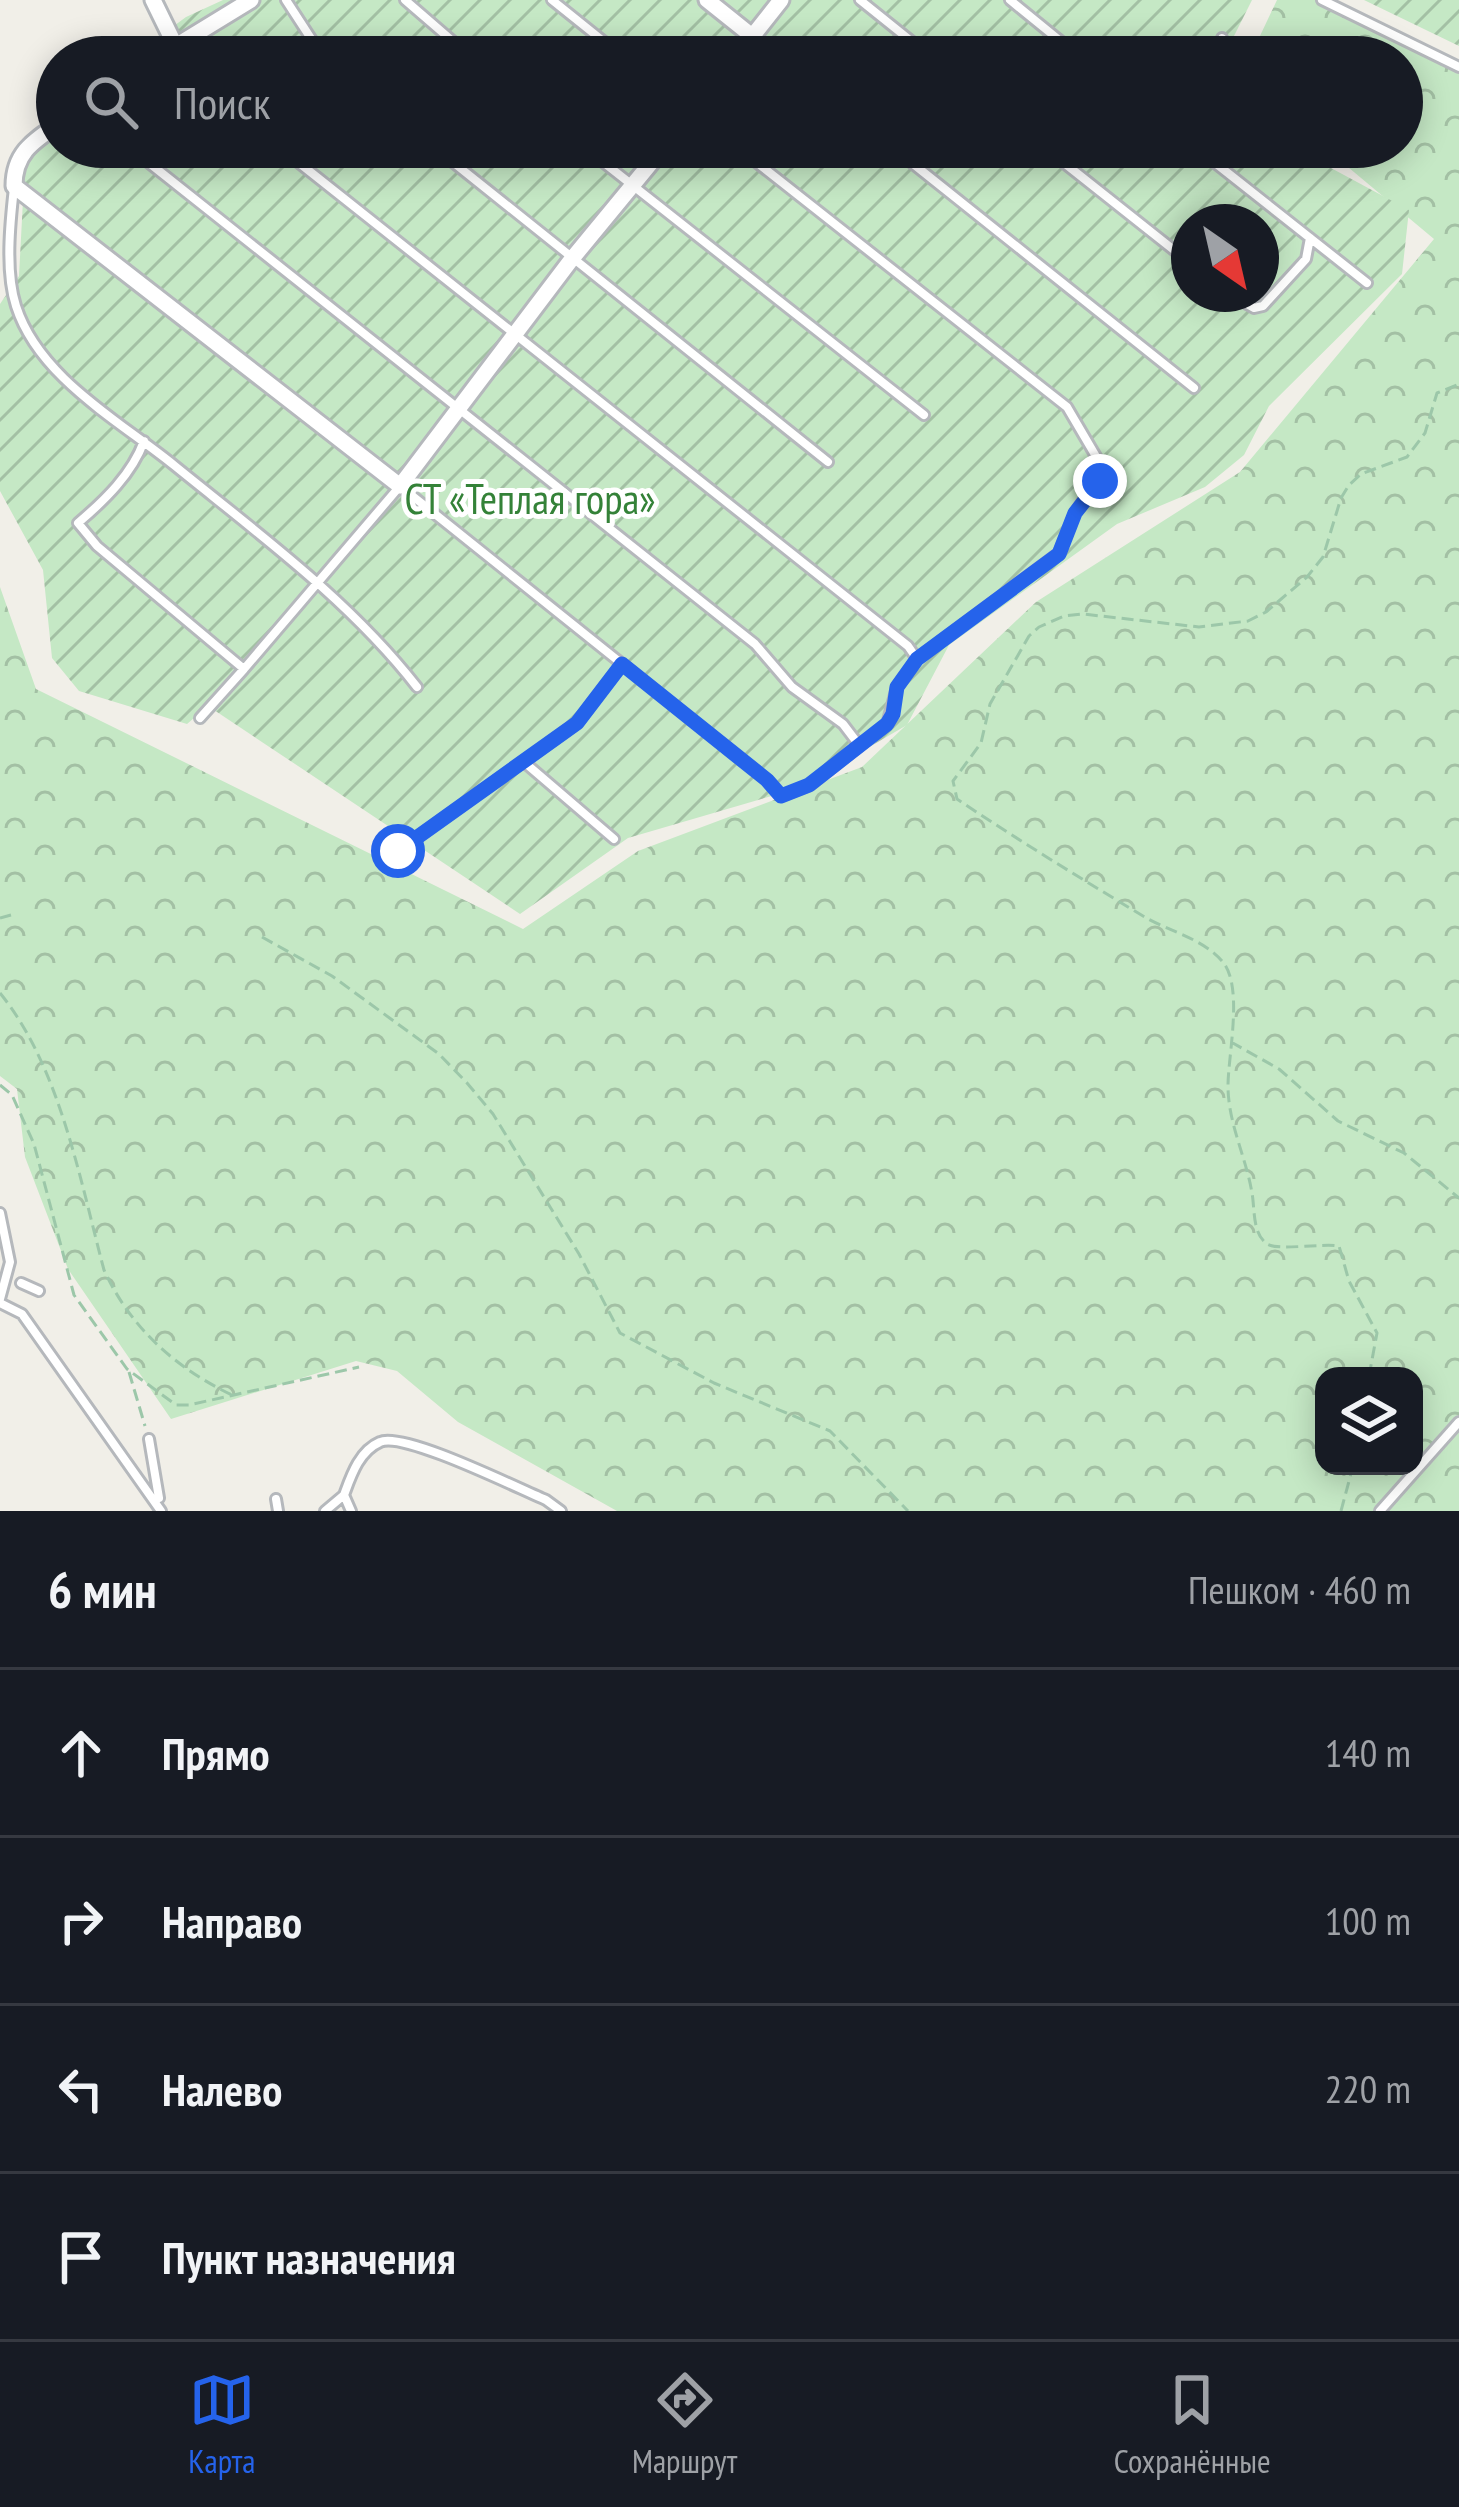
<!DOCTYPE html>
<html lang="ru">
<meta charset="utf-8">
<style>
body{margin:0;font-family:"PT Sans Narrow",sans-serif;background:#242831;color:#f1f3f6}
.controls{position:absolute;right:36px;bottom:36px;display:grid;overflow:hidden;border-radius:24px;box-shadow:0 6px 30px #0003}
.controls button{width:108px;height:108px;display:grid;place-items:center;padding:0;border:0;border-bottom:3px solid #363941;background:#171b24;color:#f1f3f6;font:60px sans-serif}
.compass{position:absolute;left:1171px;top:204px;width:108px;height:108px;border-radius:50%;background:#171b24;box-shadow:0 6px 30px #0003;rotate:146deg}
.stop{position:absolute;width:36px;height:36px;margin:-27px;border:9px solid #2563eb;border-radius:50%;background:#fff}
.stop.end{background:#2563eb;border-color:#fff;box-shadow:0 3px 12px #0008}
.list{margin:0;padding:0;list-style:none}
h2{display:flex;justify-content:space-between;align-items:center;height:156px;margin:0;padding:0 48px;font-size:51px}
h2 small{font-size:39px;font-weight:400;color:#9ea1a6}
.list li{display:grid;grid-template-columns:78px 1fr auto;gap:36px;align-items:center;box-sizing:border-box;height:168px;padding:0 48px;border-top:3px solid #363941}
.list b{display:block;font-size:45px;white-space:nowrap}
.list em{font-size:39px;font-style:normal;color:#9ea1a6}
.icon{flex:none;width:66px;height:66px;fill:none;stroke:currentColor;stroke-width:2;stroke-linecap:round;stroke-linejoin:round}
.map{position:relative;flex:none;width:1459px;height:1511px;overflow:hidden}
.search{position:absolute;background:#171b24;box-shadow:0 6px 30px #0003;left:36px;right:36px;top:36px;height:132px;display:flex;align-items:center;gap:30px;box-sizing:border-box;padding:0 42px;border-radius:66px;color:#9ea1a6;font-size:45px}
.sheet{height:828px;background:#171b24}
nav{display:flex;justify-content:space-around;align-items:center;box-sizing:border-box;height:168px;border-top:3px solid #363941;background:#171b24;font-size:33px;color:#9ea1a6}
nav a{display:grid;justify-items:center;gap:6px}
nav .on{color:#2563eb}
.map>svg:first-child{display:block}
.forest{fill:url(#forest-crowns);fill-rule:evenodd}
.garden{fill:url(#garden-furrows);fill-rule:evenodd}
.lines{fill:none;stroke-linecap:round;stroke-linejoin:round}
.service-casing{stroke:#b5b8bc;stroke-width:14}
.minor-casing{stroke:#b5b8bc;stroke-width:21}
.path{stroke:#9cc7a9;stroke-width:3;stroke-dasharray:12 6;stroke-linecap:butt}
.service{stroke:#fff;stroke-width:8}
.minor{stroke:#fff;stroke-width:15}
.route{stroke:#2563eb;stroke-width:15}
.labels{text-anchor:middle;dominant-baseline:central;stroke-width:10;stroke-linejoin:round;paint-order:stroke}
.park-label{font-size:42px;fill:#348238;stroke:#fff}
</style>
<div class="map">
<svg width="1459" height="1511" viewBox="0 0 1459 1511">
<defs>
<pattern id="forest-crowns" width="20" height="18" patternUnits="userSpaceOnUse" patternTransform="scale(3)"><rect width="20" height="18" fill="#c5e8c5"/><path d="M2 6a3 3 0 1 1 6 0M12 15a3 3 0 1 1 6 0" fill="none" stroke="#a3c0a4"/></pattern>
<pattern id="garden-furrows" width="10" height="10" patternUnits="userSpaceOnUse" patternTransform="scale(3)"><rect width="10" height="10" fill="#c5e8c5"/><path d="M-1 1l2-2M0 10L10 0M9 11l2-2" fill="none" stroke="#a3c0a4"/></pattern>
</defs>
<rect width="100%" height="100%" fill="#f1efe8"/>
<path class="forest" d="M1277,0h49l133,67v1444h-842l-159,-89 -61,-51 -41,-10 -185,58 -103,-150 -43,-112 -8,-68 -17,-13v-489l36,102 487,240 115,-78 224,-84 174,-165 204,-130 194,-233 -110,-92h78v-90h-152zM1324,1376h90v90h-90z"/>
<path class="garden" d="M223,0h1029l-19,38 -2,19h-1099l54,-40z
M1364,0h95v46z
M57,113v34h1244l17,14 91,49 -7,64 -133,132 -25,49 -39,32 -88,37 -168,121 -42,80 -108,63 -171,50 -108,76 -312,-208 -21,18 -108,-33 -27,-33 -9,-88 -43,-79v-187l19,-28 7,-133zM1189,222h72v72h-72z"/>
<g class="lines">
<g class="service-casing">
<path id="service" d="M286,0l37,57
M405,0l66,57
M552,0l71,57
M860,0l71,57
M1010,0l70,57
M1322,0l137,67
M753,37l25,20
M1216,57l6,-19
M129,147l626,497 37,43 51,37 16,21
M279,147l629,499 9,13
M434,147l394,315
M584,147l340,268
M892,147l302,241
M1044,147l145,115
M1195,147l172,136
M14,188c-4,35 -9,84 2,118 23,72 104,115 159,160 85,69 175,135 242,221
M1229,294l25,14 9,-2 43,-47 4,-21
M144,441c-12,33 -39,59 -66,82l19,23 147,123 156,-183 367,294 14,16 29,-11 77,-61 10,-37 20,-28 142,-106 16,-40 29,-43 -37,-63 -330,-260
M200,718l44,-49
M524,762l90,77
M398,851l179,-128 45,-59
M0,1213l10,49 -10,37
M21,1283l18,8
M0,1303l22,11 139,197
M149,1439l10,59
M276,1499l2,12
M325,1511l19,-16
M351,1511l-7,-16c7,-19 15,-44 36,-53 23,-11 137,46 166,58l15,11
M1380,1511l79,-89"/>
</g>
<g class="minor-casing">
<path id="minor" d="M153,0l22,45
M707,0l45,36
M158,57l93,-57
M736,57l45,-57
M57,125c-25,17 -43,29 -43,61l386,300 171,-226 93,-113"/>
</g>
<path class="path" d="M0,918l11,-3
M262,937l70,39 107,78 28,29 26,31 86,140 41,79 94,50 116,48 78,80
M0,993c60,74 80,187 104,277 27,59 73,99 130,126
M1231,1042l48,27 59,52 66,32 55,45
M0,1085l12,10 22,49 40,151 53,74 49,36h13l170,-38
M129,1372l16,54
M1369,1376l8,-43 -28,-52 -10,-35c-17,-3 -61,5 -72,-2 -15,-11 -12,-35 -15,-51 -6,-36 -24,-70 -24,-107 0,-31 16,-101 -6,-125 -20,-23 -54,-30 -79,-45 -63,-38 -125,-76 -186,-117l-4,-18 28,-38 9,-39 39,-68 10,-9 25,-11 19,-2 116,13 49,-6 18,-9 41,-35 16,-20 18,-59 8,-13 12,-11 46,-17 18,-24 12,-40 22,-9
M1341,1511l12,-45"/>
<use href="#service" class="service"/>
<use href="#minor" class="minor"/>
</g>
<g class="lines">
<path class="route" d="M398,851l179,-128 45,-59 145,116 14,16 28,-11 78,-61 6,-10 4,-27 20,-28 142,-105 16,-41 25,-32"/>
</g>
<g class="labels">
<g class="park-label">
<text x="530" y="498">СТ «Теплая гора»</text>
</g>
</g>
</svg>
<div class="controls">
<button><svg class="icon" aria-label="layers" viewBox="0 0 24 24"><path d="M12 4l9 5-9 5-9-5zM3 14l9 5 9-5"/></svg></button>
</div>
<svg class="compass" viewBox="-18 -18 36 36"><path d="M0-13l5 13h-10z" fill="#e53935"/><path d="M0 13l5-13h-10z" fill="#9ea1a6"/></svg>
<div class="stop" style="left:398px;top:851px"></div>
<div class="stop end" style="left:1100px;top:481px"></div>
<div class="search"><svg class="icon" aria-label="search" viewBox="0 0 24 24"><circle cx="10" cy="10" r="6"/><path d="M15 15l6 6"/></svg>Поиск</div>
</div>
<section class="sheet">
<h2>6 мин<small>Пешком · 460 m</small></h2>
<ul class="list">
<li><svg class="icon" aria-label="ahead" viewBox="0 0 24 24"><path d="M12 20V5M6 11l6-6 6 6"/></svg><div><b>Прямо</b></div><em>140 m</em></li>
<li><svg class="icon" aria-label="right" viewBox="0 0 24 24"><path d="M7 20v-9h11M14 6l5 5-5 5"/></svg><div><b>Направо</b></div><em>100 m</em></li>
<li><svg class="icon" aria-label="left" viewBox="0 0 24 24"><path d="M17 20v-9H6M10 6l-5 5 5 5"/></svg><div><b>Налево</b></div><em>220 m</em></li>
<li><svg class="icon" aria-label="arrive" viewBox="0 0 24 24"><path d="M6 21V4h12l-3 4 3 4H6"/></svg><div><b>Пункт назначения</b></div></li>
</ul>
</section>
<nav>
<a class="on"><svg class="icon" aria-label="map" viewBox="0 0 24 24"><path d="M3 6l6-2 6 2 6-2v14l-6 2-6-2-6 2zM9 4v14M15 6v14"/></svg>Карта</a>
<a><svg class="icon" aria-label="directions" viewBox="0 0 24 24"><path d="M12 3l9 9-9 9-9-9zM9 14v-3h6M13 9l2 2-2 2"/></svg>Маршрут</a>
<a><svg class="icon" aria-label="saved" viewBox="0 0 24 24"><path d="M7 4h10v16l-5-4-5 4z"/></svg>Сохранённые</a>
</nav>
